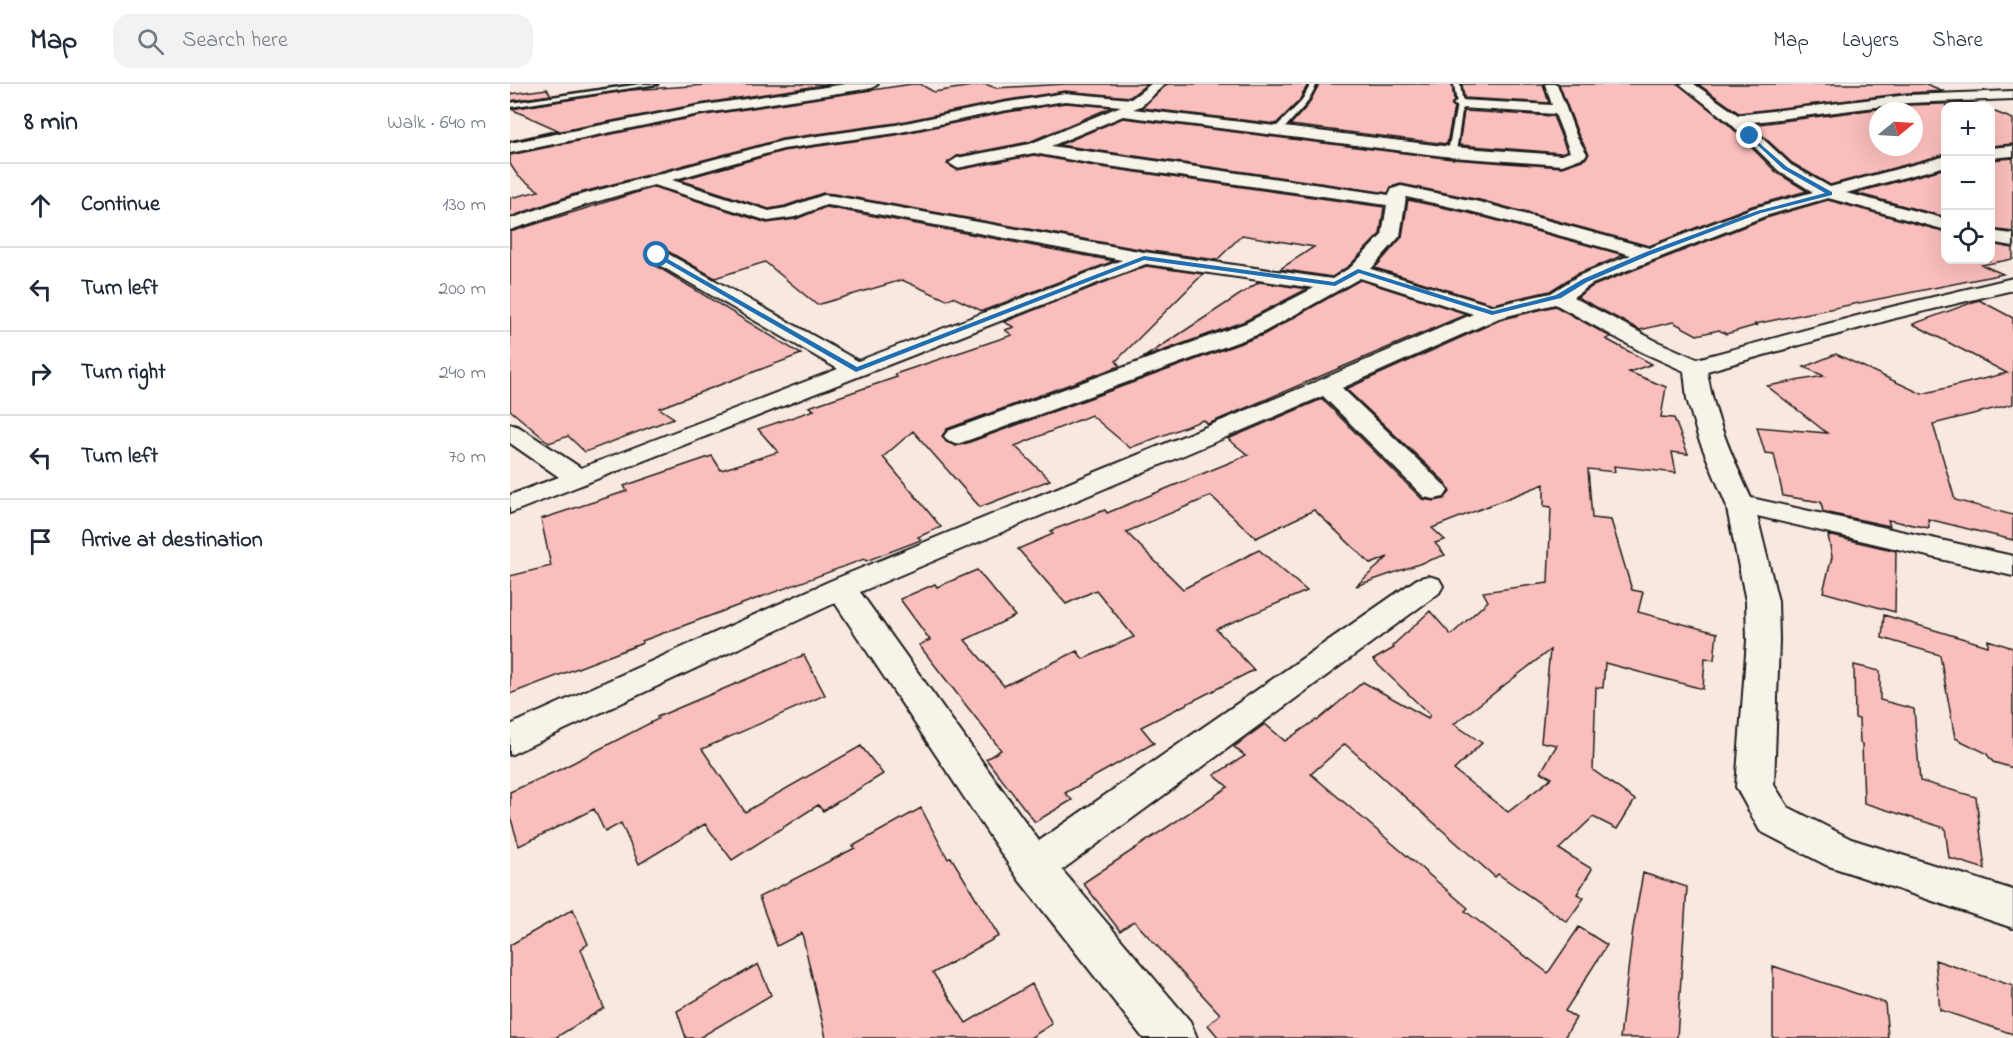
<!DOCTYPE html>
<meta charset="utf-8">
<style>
body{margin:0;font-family:"Indie Flower",sans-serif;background:#f2f2f3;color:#1f2937}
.controls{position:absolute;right:18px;top:18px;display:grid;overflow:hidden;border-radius:12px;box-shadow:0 6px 24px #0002}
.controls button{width:54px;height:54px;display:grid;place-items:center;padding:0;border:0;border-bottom:2px solid #e0e1e3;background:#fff;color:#1f2937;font:30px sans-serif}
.compass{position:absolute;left:1359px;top:18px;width:54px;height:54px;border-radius:50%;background:#fff;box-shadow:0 6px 24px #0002;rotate:72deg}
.stop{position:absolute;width:18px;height:18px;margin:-14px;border:4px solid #1f6fb2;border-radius:50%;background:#fff}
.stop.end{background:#1f6fb2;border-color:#fff;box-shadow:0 2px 6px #0008}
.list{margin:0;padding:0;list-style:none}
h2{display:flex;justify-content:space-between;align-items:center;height:78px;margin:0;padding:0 24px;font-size:26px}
h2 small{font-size:20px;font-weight:400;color:#747a83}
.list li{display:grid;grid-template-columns:39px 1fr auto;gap:18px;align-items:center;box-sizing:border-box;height:84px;padding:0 24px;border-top:2px solid #e0e1e3}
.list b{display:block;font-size:22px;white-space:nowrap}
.list em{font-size:20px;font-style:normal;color:#747a83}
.icon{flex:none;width:33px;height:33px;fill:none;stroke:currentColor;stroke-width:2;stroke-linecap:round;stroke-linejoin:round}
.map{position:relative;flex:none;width:1503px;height:954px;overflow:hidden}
header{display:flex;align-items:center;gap:36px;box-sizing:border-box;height:84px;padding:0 30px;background:#fff;border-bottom:2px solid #e0e1e3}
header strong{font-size:28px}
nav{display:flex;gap:33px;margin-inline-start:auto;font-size:21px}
.search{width:420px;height:54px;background:#f2f2f3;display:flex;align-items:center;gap:15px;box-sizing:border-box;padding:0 21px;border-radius:18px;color:#747a83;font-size:22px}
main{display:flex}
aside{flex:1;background:#fff}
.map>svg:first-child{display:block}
.building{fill:#fabebc;stroke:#1c1c1c;stroke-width:1.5;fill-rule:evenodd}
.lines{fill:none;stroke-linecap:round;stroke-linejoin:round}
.service-casing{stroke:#1c1c1c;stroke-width:5}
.minor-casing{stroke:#1c1c1c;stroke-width:4}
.service{fill:#f7f3e8;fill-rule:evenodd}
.minor{fill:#f7f3e8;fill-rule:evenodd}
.route{fill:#1f6fb2}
</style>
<header>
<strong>Map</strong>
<div class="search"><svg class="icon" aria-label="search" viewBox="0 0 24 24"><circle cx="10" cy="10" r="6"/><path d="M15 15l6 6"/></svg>Search here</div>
<nav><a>Map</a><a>Layers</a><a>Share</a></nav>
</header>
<main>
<aside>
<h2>8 min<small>Walk · 640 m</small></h2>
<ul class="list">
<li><svg class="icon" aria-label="ahead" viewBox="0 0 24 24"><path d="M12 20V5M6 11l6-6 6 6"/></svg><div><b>Continue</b></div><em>130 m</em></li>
<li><svg class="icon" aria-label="left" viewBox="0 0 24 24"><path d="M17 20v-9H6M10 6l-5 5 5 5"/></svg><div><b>Turn left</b></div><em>200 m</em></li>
<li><svg class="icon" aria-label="right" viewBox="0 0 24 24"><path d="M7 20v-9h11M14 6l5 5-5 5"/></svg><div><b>Turn right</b></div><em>240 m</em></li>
<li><svg class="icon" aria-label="left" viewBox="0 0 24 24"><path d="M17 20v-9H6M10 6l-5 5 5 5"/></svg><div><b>Turn left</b></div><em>70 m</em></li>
<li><svg class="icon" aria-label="arrive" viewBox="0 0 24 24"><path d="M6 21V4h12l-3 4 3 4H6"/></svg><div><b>Arrive at destination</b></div></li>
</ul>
</aside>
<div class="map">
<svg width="1503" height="954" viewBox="0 0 1503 954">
<rect width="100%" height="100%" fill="#f8e8df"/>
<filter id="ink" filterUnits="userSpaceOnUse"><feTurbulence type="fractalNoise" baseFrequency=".0167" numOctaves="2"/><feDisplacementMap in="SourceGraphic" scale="12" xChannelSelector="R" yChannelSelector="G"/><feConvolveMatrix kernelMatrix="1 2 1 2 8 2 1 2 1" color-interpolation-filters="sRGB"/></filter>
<g filter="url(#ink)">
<path class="building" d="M212,0h109l-132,20 -189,37 48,-11 -47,-21 119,-19z
M402,0h8l14,8 51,-8 11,4 70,-4h81l-17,13 -65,-6 -63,10 -106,22 -114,16 -210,56 -62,22v-19l29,-7 -21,-15 -8,-12v-9l189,-39z
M657,0h141l-9,17 -23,23 -134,-16z
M809,0h133l2,17 -3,4 3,2 -7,37 -157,-19 18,-20z
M952,0h81l6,19 -85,-5z
M1049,0h119l51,41 48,48 30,18 -55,15 -103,40 -169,-46 -79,-16 -10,3 -3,6 -329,-48 64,-27 329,41 110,8 23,-8 4,-5 -11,-20z
M1188,0h228l18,7 -36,2 -169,20z
M37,5l4,6 -41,6v-7z
M555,19l47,4 -83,35 -72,14 -10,8 10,6 77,-15 60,11 290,41 -4,27 -30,31 -18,12 -52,-8 34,-22 -72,-12 -25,25 -73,-10 -310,-56 -11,-1 -38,13 -16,3 -89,-29 103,-29 113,-16 106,-22z
M1462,19l10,3h-36v48l-116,31 -38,-22 -41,-38 157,-20zM1368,27h36v36h-36z
M1480,26l23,9v25l-23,2z
M954,27l89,5 14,35 -6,2 -102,-8z
M1503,74v74l-23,-3v-69z
M1436,84v49l-91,-24z
M144,103l113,36 29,-4 30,-12 288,54 -132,50 -29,-14 -6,3 -45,-20 -85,25 -52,-43 -50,16 -51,-29h-15l-4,5 3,7 153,93 -142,54 15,10 -89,34 -17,-16 -19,7 -39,-33v-178z
M898,116l61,13 155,42 -47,19 -27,17 -57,13 -118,-36 27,-31z
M1318,116l118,32v28h44v-16l23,4v11l-31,6 21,9 -248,50 2,1 -31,9 -7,-4 -22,5 -24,-13 -33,8 -63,-33 16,-11 173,-68z
M636,182l57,8 -87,87 4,5 -173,63 -5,7 4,6 10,4 11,-3 296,-108 97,-55 107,34 -259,110 -5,-4 -73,28 -39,-33 -76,31 35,34 -70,27 -67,-76 -30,26 58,70 -23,10 3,3 -55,21 -2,-2 -222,82 1,2 -133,51v-118l41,-10 -10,-47 86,-28 -3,-5 88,-30 9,14 57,-18 -20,-23 56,-19 -5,-3 88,-30 -2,-3 117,-39 -7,-5 9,-3 -10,-5z
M749,198l48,7 -62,32 -102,37z
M1469,216l34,18v86l-80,20 22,76 58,15v25l-85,-21 1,9 -41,-8 2,6 -67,-14 -2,-10 -38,-6 -9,-42 -9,-1 -8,-26 70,6 -60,-47 57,-10 -20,-9 32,-13 86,40 85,-21 -94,-49z
M1045,222l56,31 -5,2 46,25 -23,8 37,15 -5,30 13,1 14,36 -16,-2 4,21 -62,-7 1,6 -27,-3 4,49 19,2 21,70 11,2 -5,20 79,21 -3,27 -9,-2 -2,31 -98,-26 -2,25 -7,-1 -3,83 42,30 -18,29 -24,-12 -34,32 33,20 -15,25 7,4 -17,24 -69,-48 -3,3 -150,-133 -34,30 157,134 -3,3 83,62 31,-46 28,18 -42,66 11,7 -12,20h-345l-11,-13 12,-11 -86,-93 -14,10 -37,-48 145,-96 -14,-12 31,-19 -11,-9 31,-23 20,17 31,-21 1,1 46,-39 65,36 2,-3 -57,-55 21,-12 -2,-2 38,-35 21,24 37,-34 -5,-9 65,-9 3,-76 -7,-1v-22l-112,44 13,12 -10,3 10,12 -89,31 32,-29 -17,7 -57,-54 -58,28 -45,-42 -85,36 57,57 76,-39 48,41 -91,38 38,41 -113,57 13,16 -89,50 7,7 -37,22 -49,-63 15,-9 -82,-105 11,-5 -30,-41 35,-15 2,3 40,-17 38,46 -50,24 39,46 73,-35 6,8 51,-22 -38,-47 -30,14 -48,-55 35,-15 -3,-3 55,-21 2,3 141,-58 -20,-16 94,-40 100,100 12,2 10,-2 6,-7 -4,-9 -100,-94 154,-69zM1040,566l-9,92 16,3 -16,27 11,6 -44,34 -54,-42 28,-27 -28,-19z
M1318,451l68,16 -1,61 -72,-20 9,-35z
M1374,531l104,31v-6l25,8v120l-20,-6 -7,-9 -31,-15 -15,-83 -58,-17z
M294,571l21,40 -123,54 43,63 116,-66 22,28 -60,37 -5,-6 -86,55 -27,-36 -66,40 -18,-41 -16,9 -11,-23 -75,37 -9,-30v-24l51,-23 97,-50 -1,-2z
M1344,581l26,6v29l34,9 6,72 56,16 9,72 -36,-11 -4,-30 -81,-25 -2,-59 -2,-1 -1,-24 -4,-1z
M411,724l27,51 3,-2 48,79 -66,37 33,50 66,-39 20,40 -22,14h-204l-24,-105 -25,13 -18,-49 96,-49 -2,-2z
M1133,789l44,14 -10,151h-57l13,-109z
M63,825l15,35 -7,5 23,59 -49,30h-45v-93z
M1425,876l78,26v48l-73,-24z
M248,880l13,31 -72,43h-13l-9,-27z
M1263,882l112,37 3,35h-115z"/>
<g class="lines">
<g class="service-casing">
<path id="service" d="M131,0h16l-147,23v-4z
M801,0h6l-11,20 -25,28h-6v-4l26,-26z
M944,0h6l3,20 -7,48 -4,2 -4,-2 9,-48z"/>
</g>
<g class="minor-casing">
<path id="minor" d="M336,0h32l-6,4 -173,26 -189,39v-10l189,-37z
M641,0h14l-24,22 -8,3 319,38 109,8 9,-3 -15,-38 -95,-6 -7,-4 7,-4 92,5 -7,-21h12l19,51 11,19 -3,3 -22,8 -110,-8 -329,-41 -72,30 338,49 3,-6 9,-3 78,16 170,46 104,-40 60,-16 -34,-21 -49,-48 -50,-39h14l44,31 170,-20 105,-4v8l-105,4 -162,20 45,42 39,22 116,-31v10l-100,27 100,26v11l-118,-32 -63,18 -173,68 -19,13 85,45 39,17 186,-50 130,-31v12l-117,28 -189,53c7,46 25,85 44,127l262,58v20l-256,-60 21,85 1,39 -5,145 14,22 63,32 162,51v38l-187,-63 -66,-34 -24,-44 11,-147 -1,-39 -20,-97 -28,-67 -11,-38 -3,-28 -42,-19 -87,-48 -56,14 -157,70 102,97 4,6 -4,6 -10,2 -10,-2 -101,-101 -463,196 179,249 378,-262 11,-3 11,3 4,7 -4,7 -377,277 128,151 7,17h-54l-124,-158 -184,-277 -325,152v-30l320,-144 488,-200 155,-67 -113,-36 -98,55 -296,108 -9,3 -9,-3 -4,-5 4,-5 298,-108 68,-35 -168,-24 -636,249v-18l49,-18 -49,-34v-19l9,3 62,41 257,-99 -189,-110 -2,-4 2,-4h14l195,110 264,-101 -288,-54 -8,-1 -31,12 -27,4 -114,-36 -69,20 -75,25v-11l63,-22 209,-56 114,-16 106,-22 63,-10 66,6zM555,17l56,5 -91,38 -73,14 -8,5 8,5 77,-15 60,11 293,41 -5,30 -31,32 -19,12 -188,-27 -310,-56 -10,-1 -38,13 -17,3 -97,-31 111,-31 113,-16 106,-22zM896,113l64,14 161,44 -53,21 -27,17 -58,13 -122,-37 29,-33z
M1503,62v10l-23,2v-10z
M1480,147l23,3v12l-23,-4z"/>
</g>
<use href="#service" class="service"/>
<use href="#minor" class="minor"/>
</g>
</g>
<path class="route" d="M1240,51l37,32 45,25v3l-71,18 -111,42 -63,27 -26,16 -69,17 -133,-42 -24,13 -191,-26 -288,112 -203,-117 6,-1 198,113 287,-111 190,26 24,-13 135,42 63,-16 27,-16 63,-27 111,-41 68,-18 -42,-24 -34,-32z"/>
</svg>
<div class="controls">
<button>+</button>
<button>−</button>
<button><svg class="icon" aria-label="locate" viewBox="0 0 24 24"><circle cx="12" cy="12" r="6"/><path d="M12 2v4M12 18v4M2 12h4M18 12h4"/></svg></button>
</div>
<svg class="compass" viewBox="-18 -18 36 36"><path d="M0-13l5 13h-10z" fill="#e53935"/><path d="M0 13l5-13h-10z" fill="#747a83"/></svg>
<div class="stop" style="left:147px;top:171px"></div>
<div class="stop end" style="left:1240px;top:52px"></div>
</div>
</main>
